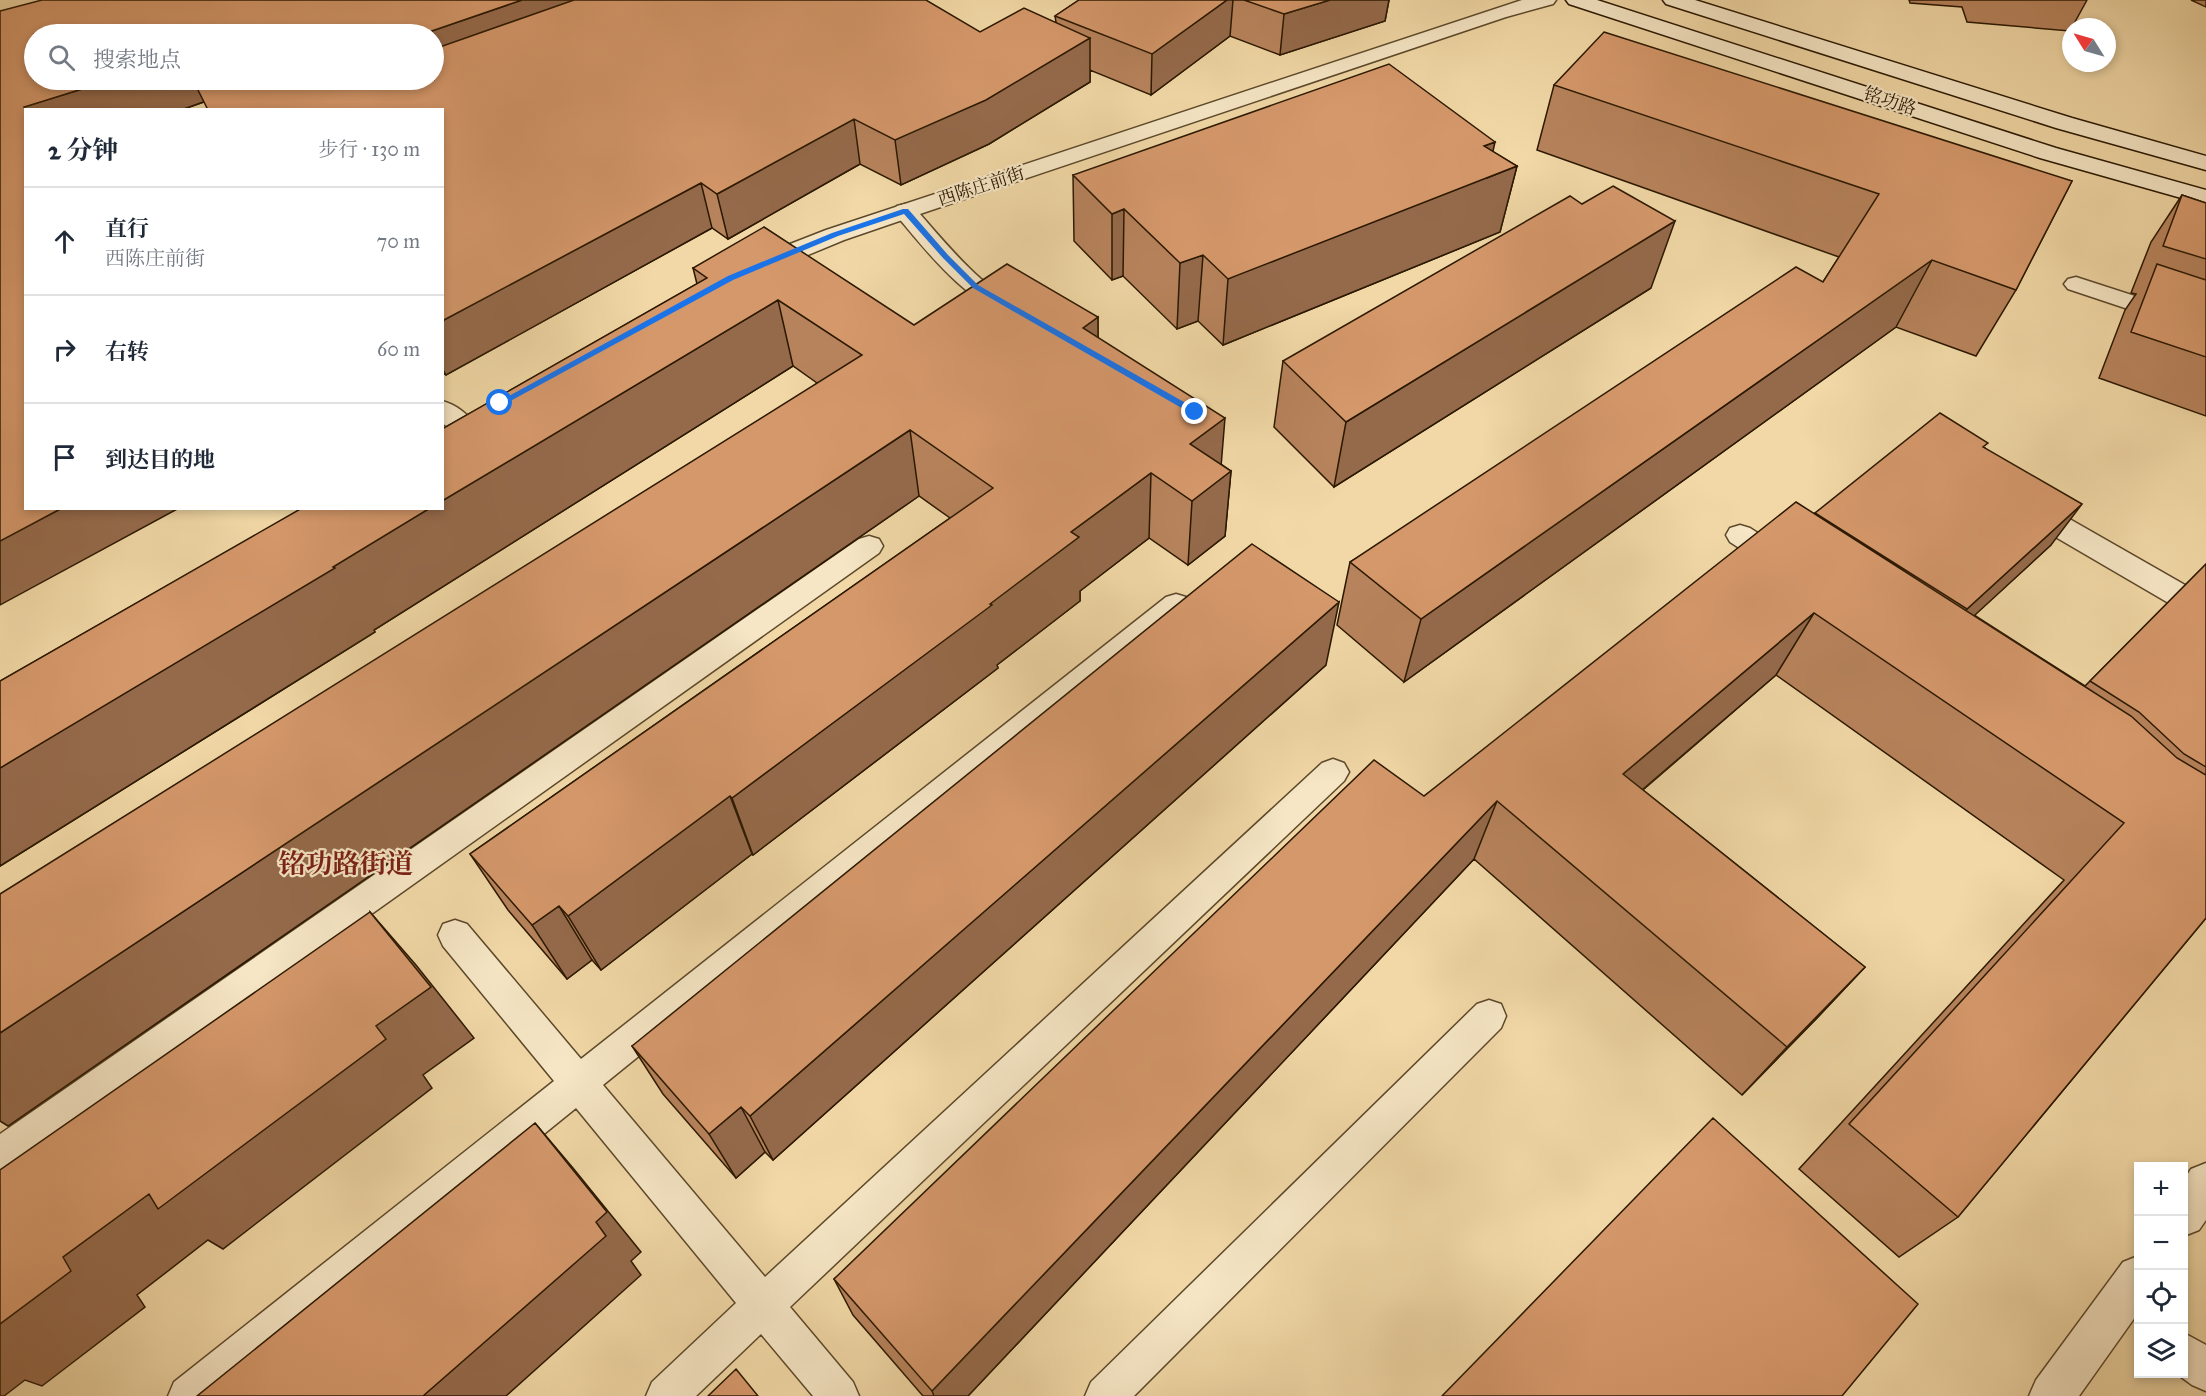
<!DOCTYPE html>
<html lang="zh">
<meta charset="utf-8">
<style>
body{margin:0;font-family:"IM FELL Great Primer","Noto Serif SC",serif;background:#f2f2f3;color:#1f2937}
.controls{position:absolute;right:18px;bottom:18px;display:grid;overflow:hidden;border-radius:0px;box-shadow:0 3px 9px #0003}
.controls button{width:54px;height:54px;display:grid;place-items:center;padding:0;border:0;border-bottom:2px solid #e0e1e3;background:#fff;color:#1f2937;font:30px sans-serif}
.compass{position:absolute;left:2062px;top:18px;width:54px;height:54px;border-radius:50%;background:#fff;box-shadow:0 3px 9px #0003;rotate:307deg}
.stop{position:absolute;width:18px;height:18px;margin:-14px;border:4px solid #1a73e8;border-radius:50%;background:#fff}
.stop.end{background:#1a73e8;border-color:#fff;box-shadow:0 2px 6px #0008}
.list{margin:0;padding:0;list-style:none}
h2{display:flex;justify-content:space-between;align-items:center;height:78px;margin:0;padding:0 24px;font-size:26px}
h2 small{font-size:20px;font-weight:400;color:#747a83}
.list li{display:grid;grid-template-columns:39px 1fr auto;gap:18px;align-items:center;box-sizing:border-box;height:108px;padding:0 24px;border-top:2px solid #e0e1e3}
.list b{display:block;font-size:22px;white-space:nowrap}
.list p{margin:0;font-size:20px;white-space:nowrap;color:#747a83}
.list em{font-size:20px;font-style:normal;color:#747a83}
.icon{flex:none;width:33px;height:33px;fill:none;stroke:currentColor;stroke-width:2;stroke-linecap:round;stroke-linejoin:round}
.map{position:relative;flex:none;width:2206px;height:1396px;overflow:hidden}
.search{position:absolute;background:#fff;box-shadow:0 3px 9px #0003;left:24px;top:24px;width:420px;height:66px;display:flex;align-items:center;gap:15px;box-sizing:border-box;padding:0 21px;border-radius:33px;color:#747a83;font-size:22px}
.panel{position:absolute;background:#fff;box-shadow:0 3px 9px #0003;left:24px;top:108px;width:420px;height:402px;border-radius:0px}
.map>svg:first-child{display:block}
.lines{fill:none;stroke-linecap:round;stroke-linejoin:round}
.lane-casing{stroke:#5c482a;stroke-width:3}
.street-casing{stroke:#5c482a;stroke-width:3}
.secondary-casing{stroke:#2b1800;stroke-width:3}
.lane{fill:#f6e6c5;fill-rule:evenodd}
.street{fill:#f6e6c5;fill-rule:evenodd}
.secondary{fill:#f6e6c5;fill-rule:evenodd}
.wall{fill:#b7835c;stroke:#2b1800;stroke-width:1.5;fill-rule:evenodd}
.shaded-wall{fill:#956a4b;stroke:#2b1800;stroke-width:1.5}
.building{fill:#d5986b;stroke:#2b1800;stroke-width:1.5}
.route{fill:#1a73e8}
.labels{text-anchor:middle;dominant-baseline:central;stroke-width:4.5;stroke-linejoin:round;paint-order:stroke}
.far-street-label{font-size:18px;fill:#2b1800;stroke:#f6e6c5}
.district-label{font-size:27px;font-weight:bold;fill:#7a1f14;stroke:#f6e6c5}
</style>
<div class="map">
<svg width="2206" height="1396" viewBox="0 0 2206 1396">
<rect width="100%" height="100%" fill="#f1d8a6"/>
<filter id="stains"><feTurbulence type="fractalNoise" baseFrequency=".00333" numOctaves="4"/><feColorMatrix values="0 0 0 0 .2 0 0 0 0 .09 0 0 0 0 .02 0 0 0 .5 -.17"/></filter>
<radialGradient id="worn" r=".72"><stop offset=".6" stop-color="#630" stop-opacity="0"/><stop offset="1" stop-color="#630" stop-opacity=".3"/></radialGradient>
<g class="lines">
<g class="lane-casing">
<path id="lane" d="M905,204l8,2c22,25 43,51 68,73 12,10 30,13 39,26l-4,5c-37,10 -97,-68 -119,-94l-3,-5 3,-5z
M2076,277l130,42v16l-138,-46 -4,-5 4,-5z
M442,401c13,3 26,13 33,24l-4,6c-13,4 -18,0 -29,-8z
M2028,498l10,3 168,96v25l-10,-3 -178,-104 -4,-7 4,-7z
M1740,525l10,3 43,28 4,7 -4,7 -10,3 -10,-3 -43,-28 -4,-7 4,-7z
M869,536l10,3 4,7 -4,7 -866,616 -13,5v-40l859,-595z
M1176,594l10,3 4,8 -4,8 -583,472 162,192 557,-514 11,-4 11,4 5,9 -5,9 -554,526 63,75 6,14h-46l-52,-62 -65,62h-50l6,-14 84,-79 -160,-195 -356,288h-52l6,-14 380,-301 -111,-135 -5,-11 5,-11 12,-4 12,4 114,135 585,-462z
M1489,1000l12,4 5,12 -5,12 -367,368h-49l6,-14 386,-378z
M2184,1333l22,12v46l-14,-6 -15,-11h7z"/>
</g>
<g class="street-casing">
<path id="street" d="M1522,0h34l-3,4 -47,13 -592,199 -70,24 -77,32 -9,2 -9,-2 -4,-6 4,-6 77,-30z
M2206,1163v57l-7,10 -15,6v-56l7,-11z
M2138,1256v57l-59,83h-50l7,-16 87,-118z"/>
</g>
<g class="secondary-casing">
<path id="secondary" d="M1566,0h31l459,148 150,42v15l-166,-47 -471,-154z
M1663,0h32l377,118 134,38v14l-150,-42 -390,-124z"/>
</g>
<use href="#lane" class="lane"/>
<use href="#street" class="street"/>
<use href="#secondary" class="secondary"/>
</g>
<path class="wall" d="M1079,0h310l-4,21 -105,34 -50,-19 -79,59 -61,-25v12l-101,62 -88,41 -41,-21 -132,75 -16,-11 -266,147 -4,-2v-263l-238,-8 -23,8h-155l-26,-99 980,21 76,-10 -1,-6zM34,34h400v46h-400z
M1909,0h178l-17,31 -103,-9 -5,-15 -52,-4z
M2191,0h15v7z
M1554,85l518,96 -56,109 -40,66 -80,-29 -492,355 -67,-57 13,-63 473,-280 16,-25 -302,-107z
M1493,152l24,14 -17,66 -277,113 -25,-24 -21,8 -54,-53 -11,4 -38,-39 -1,-66z
M2182,195l24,8v213l-107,-38 26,-68 11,-16 -5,-1 20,-51z
M693,268l221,57 184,-8v21l123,126 10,7 -6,65 -37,29 -39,-27 -69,53v10l-83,64 1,3 -245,187 -1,-1 -151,116 -9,-10 -25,19 -59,-69 -38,-56 480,-336 -31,-22 -911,630 809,-743 -24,-17 -419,264 1,2 -375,234v-185l697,-397z
M1651,288l-317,199 -60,-60 9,-66z
M1985,448l66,97 -77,70 111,71 121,-122v354l-248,299 -59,40 -100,-88 265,-289 -288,-205 -133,115 222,177 -48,51 -75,77 -268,-236 -506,537h-45l-70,-81 -19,-36 590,-483 391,-283z
M1326,665l-553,495 -8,-8 -29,26 -73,-84 -31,-48z"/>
<path class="shaded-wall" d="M522,0h135l-223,80v-46h-11z
M1227,0h6l-3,36 -79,59 1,-41z
M1330,0h59l-4,21 -105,34 4,-41z
M1090,38v44l-101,62 -88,41 -6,-45z
M111,80h83l12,21 -25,9h-155l-2,-3z
M854,119l6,45 -132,75 -11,-45z
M1495,142l-8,36 30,-12 -17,66 -277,113 5,-66 256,-133z
M701,183l11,45 -266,147 -4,-7v-47z
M1124,209l-1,67 -11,4v-66z
M1675,221l-24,67 -317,199 12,-65z
M1203,255l-5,66 -21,8 3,-66z
M1932,260l-36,67 -492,355 17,-63z
M778,300l15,66 -419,264 1,2 -375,234v-98l430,-260h12v-7z
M1098,317v67l-15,-56z
M1225,418l-5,61 11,-8 -6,65 -37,29 4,-64 -2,-57z
M910,430l9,66 -911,630 -8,-5v-88z
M1151,473l-2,65 -69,53v10l-83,64 1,3 -245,187 -21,-57 258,-194 81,-72z
M2082,504l-31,41 -113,104 29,-40z
M62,508h117l-179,97v-64z
M1339,602l-13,63 -553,495 -23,-44z
M1814,613l-38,62 -183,157 30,-58z
M730,796l22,58 -151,116 -33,-54z
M1497,801l-23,58 -506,537h-34l-2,-5z
M559,906l33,54 -25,19 -35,-54z
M370,912l46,53 58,73 -51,37 9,13 -209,161 -15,-9 -71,55 8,12 -103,79 -17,-6 -21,16h-4v-72l63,-67 313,-231z
M1865,967l-48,51 -75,77 45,-48z
M741,1107l24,45 -29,26 -27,-44z
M535,1123l38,45 68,84 -10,9 10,14 -135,121h-83l173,-174z"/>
<path class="building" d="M42,0h480l-99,34h-389v46h77l-87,27 3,3h-1v398h36l-62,33v-530z
M574,0h352l54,32 44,-24 66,30 -104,62 -91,40 -41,-21 -137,75 -16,-11 -259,138v-211h-234l-15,-30h241v-31z
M1079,0h148l-75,54 -97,-38z
M1244,0h86l-46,14z
M1604,32l468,149 -56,109 -84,-30 -511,359 -71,-57 446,-295 27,15 56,-88 -325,-109z
M1389,64l106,78 -11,4 33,20 -289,113 -25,-24 -23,8 -56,-54 -12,5 -39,-39z
M1613,186l62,35 -329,201 -63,-61 287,-165 12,8z
M2182,195l24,8v56l-43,-13z
M764,227l150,98 93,-61 91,53 -15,11 142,90 -35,26 41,27 -39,30 -41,-28 -80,59 8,5 -89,67 2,1 -260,193 -2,-2 -162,120 -9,-10 -27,19 -62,-71 523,-366 -83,-58 -910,603v-139l862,-539 -84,-55 -336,201v-72l265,-151 -14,-10z
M2157,264l49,16v77l-75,-25z
M1940,413l48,30 -5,4 99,57 -115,105 -152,-96z
M1796,502l335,214 46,42 29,17v143l-248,299 -109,-93 275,-301 -310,-210 -191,161 242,193 -78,80 -290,-246 -565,590 -98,-112 540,-519 50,36z
M302,508h128l-97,59 2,1 -335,200v-87z
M1252,544l87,58 -589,514 -9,-9 -32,27 -77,-88z
M2206,564v203l-22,-13 -45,-42 -49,-31z
M370,912l61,75 -55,39 10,13 -228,170 -9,-15 -86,63 8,14 -71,53v-154z
M1713,1118l205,186 -76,92h-400z
M535,1123l72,89 -11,10 10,14 -183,160h-226z
M736,1369l22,27h-50z"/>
<path class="route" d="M903,209h5l40,46 30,30 220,125v4h-6l-219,-126 -30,-30 -39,-44 -66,22 -105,44 -230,125 -7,-2 232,-127 104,-43z"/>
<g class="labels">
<g class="far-street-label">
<text transform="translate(1890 101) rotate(18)">铭功路</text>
<text transform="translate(981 186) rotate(-18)">西陈庄前街</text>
</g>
<g class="district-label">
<text x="346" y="863">铭功路街道</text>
</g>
</g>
<rect width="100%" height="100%" filter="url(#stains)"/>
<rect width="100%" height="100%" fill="url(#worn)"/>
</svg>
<div class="controls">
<button>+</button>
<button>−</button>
<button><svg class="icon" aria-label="locate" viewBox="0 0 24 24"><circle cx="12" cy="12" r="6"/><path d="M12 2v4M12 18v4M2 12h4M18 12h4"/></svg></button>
<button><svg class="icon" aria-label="layers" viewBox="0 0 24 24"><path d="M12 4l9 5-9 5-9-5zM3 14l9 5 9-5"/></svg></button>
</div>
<svg class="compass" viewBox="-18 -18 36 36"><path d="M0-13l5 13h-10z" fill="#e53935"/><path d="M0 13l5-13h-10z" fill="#747a83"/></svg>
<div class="stop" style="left:500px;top:403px"></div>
<div class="stop end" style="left:1195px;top:412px"></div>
<div class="search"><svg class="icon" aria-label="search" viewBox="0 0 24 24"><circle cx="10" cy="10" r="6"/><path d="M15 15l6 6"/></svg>搜索地点</div>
<section class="panel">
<h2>2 分钟<small>步行 · 130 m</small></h2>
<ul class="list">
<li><svg class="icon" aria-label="ahead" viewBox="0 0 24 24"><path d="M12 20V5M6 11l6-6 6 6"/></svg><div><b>直行</b><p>西陈庄前街</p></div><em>70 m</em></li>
<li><svg class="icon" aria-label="right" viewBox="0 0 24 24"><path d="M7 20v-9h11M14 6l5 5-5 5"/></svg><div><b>右转</b></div><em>60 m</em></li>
<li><svg class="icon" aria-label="arrive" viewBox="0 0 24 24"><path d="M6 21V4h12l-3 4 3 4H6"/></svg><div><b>到达目的地</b></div></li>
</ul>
</section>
</div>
